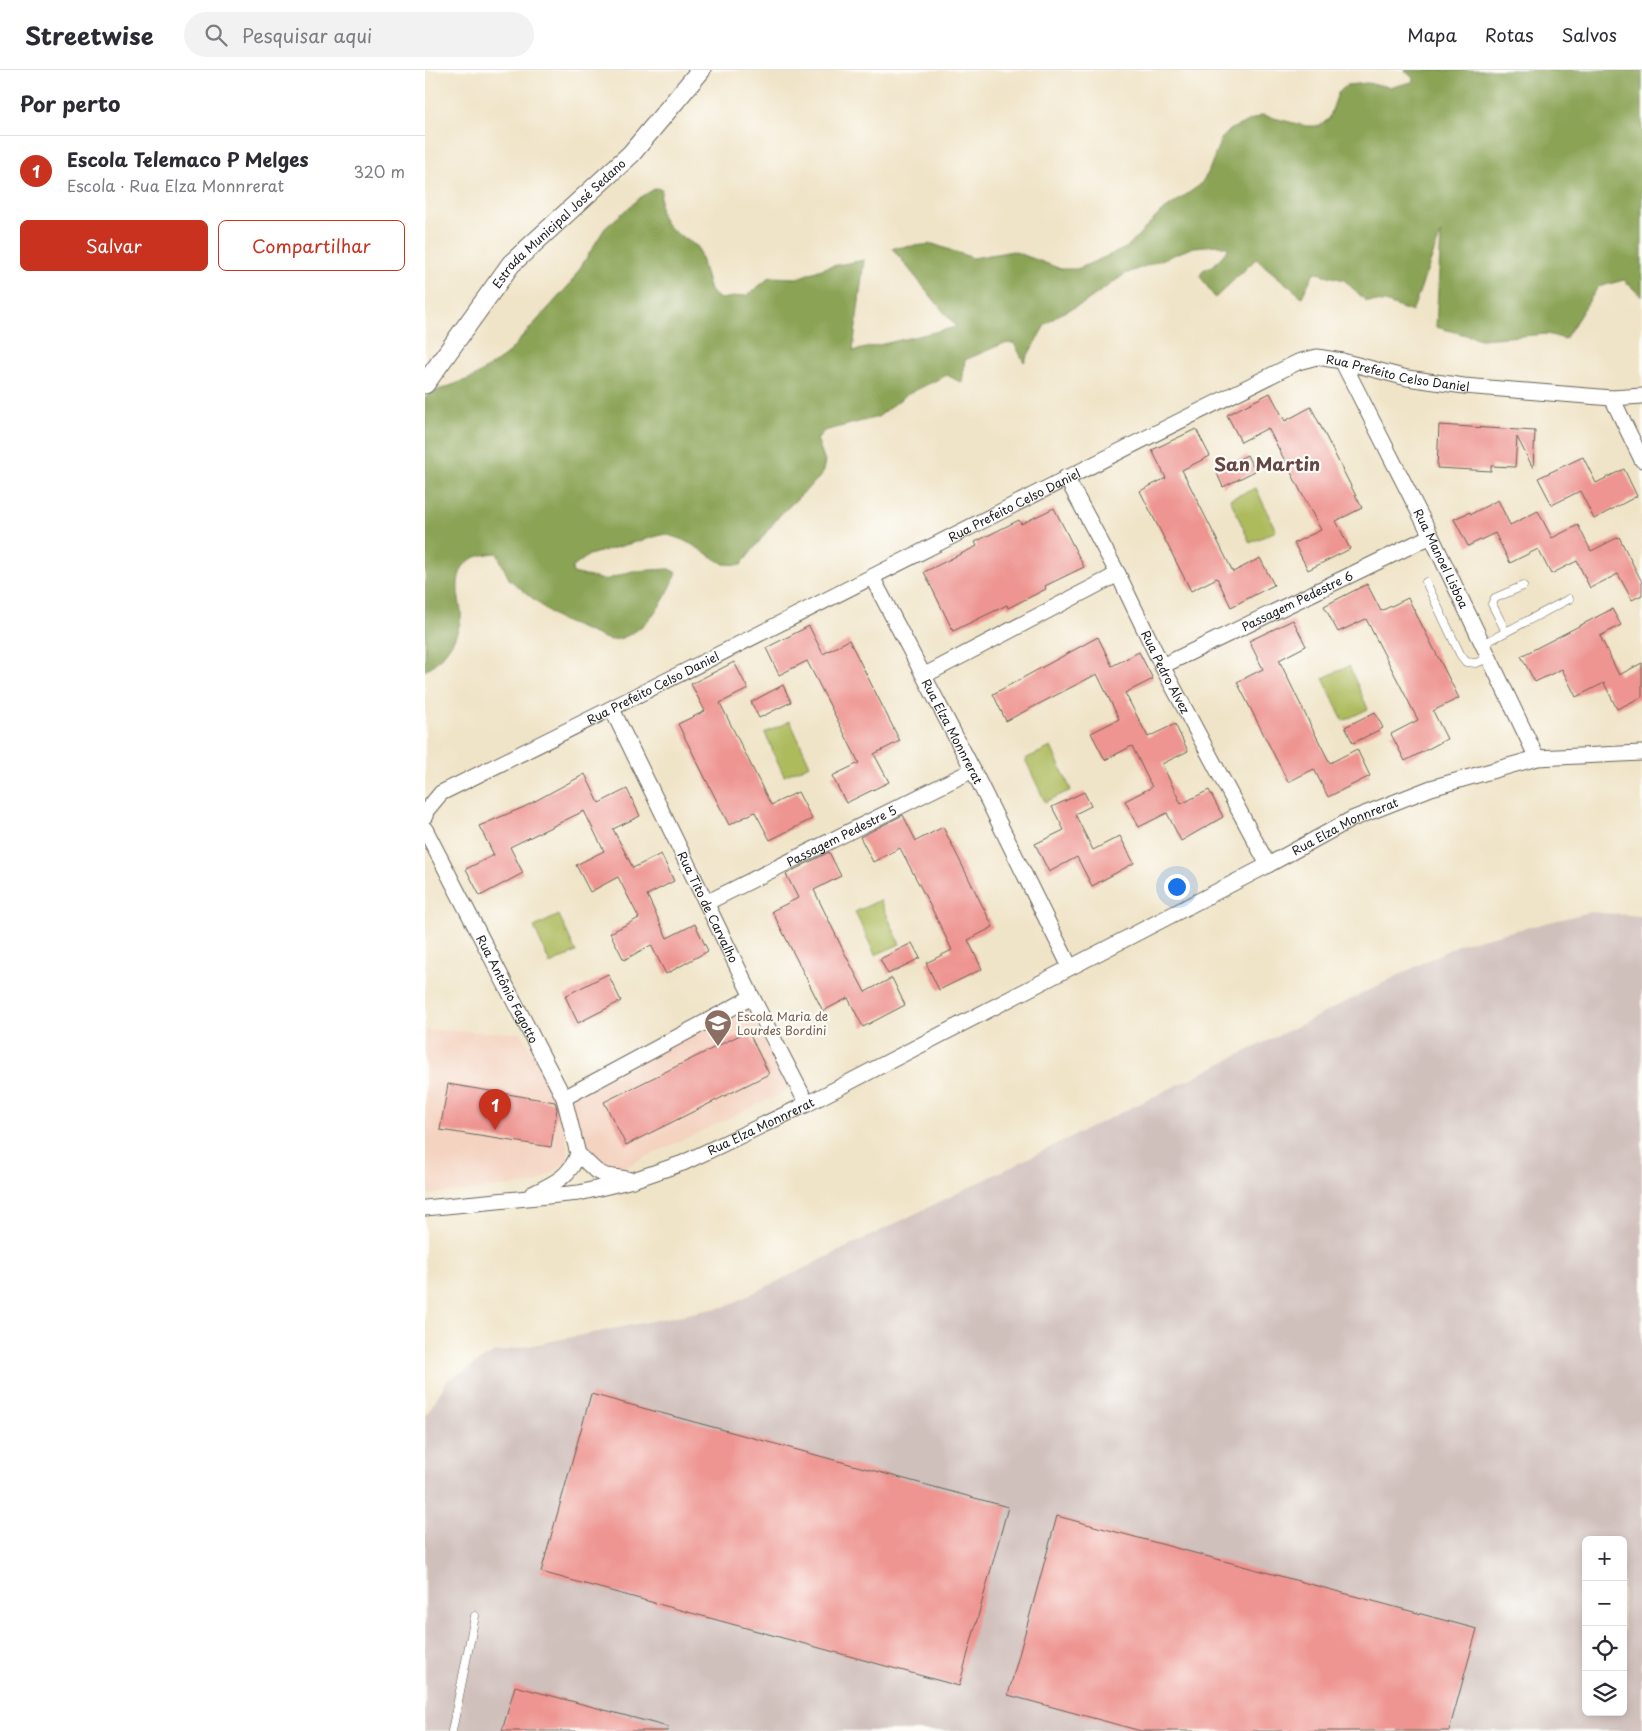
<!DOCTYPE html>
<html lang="pt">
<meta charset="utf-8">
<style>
body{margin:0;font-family:"Playpen Sans",sans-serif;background:#f2f2f3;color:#2b2b33}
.controls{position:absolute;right:15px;bottom:15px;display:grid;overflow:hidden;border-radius:8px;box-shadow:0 2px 8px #0003}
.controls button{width:45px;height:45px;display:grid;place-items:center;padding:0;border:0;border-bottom:1px solid #e1e1e2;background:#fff;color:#2b2b33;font:25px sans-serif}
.you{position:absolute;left:751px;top:816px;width:18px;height:18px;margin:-12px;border:4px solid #fff;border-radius:50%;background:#1a73e8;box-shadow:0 0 0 8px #1a73e833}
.badge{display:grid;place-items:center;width:32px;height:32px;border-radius:50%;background:#c8321e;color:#fff;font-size:16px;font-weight:700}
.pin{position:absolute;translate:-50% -41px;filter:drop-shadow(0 1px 2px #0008)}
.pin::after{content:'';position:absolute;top:26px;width:18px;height:15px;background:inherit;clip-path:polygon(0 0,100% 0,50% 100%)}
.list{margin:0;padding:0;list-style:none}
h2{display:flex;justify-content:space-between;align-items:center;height:65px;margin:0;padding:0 20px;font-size:21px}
h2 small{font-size:16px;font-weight:400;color:#7c7c81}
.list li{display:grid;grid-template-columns:32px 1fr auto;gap:15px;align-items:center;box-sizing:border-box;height:70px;padding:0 20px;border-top:1px solid #e1e1e2}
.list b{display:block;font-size:19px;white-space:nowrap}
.list p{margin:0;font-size:16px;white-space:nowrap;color:#7c7c81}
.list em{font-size:16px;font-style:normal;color:#7c7c81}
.actions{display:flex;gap:10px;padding:15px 20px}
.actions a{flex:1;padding:11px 0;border:1px solid #c8321e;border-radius:8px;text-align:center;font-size:18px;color:#c8321e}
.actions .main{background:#c8321e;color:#fff}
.icon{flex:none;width:28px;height:28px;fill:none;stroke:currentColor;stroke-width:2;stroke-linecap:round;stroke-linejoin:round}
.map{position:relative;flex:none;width:1217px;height:1661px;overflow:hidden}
header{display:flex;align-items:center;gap:30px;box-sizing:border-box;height:70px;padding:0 25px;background:#fff;border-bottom:1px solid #e1e1e2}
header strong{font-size:24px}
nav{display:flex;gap:28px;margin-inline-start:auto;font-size:18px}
.search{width:350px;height:45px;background:#f2f2f3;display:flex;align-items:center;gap:12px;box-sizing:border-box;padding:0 18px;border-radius:28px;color:#7c7c81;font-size:19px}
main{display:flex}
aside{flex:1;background:#fff}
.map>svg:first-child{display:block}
.built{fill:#f4d3c1}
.industrial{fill:#d0c0bc;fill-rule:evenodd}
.green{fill:#adbb5d;stroke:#646c3c}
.forest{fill:#8aa354;stroke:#536038}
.building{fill:#ee9491}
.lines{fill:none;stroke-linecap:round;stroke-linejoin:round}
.service-casing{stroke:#666258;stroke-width:9}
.minor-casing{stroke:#666258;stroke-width:17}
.tertiary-casing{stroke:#666258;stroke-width:21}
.service{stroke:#fff;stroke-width:8}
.minor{stroke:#fff;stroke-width:15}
.tertiary{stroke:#fff;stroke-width:19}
.labels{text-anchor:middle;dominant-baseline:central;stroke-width:4.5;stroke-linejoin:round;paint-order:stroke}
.street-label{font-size:12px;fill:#1c1c1c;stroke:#fdfcf7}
.education-label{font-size:12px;fill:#785e54;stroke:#fdfcf7;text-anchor:start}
.district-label{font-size:18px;font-weight:bold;fill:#664645;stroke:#fdfcf7}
</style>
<header>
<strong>Streetwise</strong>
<div class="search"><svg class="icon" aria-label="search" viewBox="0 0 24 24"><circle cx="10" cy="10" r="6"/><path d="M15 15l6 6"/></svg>Pesquisar aqui</div>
<nav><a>Mapa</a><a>Rotas</a><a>Salvos</a></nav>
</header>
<main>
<aside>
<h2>Por perto<small></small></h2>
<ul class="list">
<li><span class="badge">1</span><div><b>Escola Telemaco P Melges</b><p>Escola · Rua Elza Monnrerat</p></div><em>320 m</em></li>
</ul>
<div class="actions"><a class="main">Salvar</a><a>Compartilhar</a></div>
</aside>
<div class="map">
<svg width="1217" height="1661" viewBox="0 0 1217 1661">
<rect width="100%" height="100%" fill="#fdfcf7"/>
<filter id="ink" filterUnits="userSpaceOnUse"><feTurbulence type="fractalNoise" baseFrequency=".02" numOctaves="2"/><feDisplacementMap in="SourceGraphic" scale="10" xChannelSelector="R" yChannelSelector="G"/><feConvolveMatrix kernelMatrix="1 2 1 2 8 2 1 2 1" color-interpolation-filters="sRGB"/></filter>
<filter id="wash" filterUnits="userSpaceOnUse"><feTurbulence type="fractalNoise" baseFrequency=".0096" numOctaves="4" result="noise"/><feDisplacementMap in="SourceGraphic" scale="20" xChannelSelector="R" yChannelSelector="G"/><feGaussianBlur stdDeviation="1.12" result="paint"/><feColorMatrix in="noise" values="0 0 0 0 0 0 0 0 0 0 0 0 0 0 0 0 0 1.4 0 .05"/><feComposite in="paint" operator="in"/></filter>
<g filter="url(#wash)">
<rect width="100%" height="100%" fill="#f0e4c8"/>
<path class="built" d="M321,936l45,83 -168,79 -25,-8 -17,-22 -10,-40z
M0,960l96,3 40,68 8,59 -31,23 -113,12z"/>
<path class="industrial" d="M1165,842l52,4v815h-1217v-314l22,-36 46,-28 234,-47 577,-283 156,-79zM1161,1470h37v172h-37z"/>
<path class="green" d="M831,418l20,43 -26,12 -20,-44z
M924,596l19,43 -25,12 -20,-43z
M365,651l20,44 -26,11 -19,-43z
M626,677l20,43 -26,12 -20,-43z
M455,830l20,44 -25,11 -20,-43z
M134,845l17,37 -26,12 -16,-37z"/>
<path class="forest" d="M979,0h238v227l-18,-17 -26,7 -33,52 -18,-5 -66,5 -45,-12 5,-94 -29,79 -27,-10 -19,-1 -22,-21 -30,-8 -12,25 -46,-38 -41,39 -15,-22 3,-6 11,-5 15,-17 -10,-3 -25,2 -69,27 -41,29 -24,11 -15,11 -21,37 -10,-19 -12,1 -37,16 -3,23 -15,-8 -41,20 -28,22 -54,14 -7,8 8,22 -3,14 -43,41 -38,49 -17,-1 -38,-23 -21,-7 -76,21 -17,13 1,5 32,7 27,-9 37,-2 8,4c-11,27 -35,67 -68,67l-51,-21 -49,-40 -12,-26c-25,2 -40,9 -39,37 0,9 4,19 3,27 -3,23 -18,42 -36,54v-273l8,-6 41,-15 31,-21 65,-72 35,-56 36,-31 15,-9 6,1c-8,36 10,41 36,58l12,44 10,8 28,-4 22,-18 27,1 30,-11 37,-7 -11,91 103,-24 -64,-79 41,-4 40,14 40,-7 48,18h16l49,-21 34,-35 40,-28 8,-12 13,-34 10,-10 31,-14 44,11h13l10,-7 9,-26 9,-8 20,-2 24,4 21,-5 1,-4z"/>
<g id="blocks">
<path class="building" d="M845,323l15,28 26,-14 51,101 -26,13 14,28 -42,21 -14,-27 27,-13 -20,-38 -33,-64 -27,14 -14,-27z
M1014,355l96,6 -2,37 -16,-31 -2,30 -24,-1v5l-54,-3z
M771,359l14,27 -28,14 51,102 27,-14 14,27 -43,22 -14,-29 -26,13 -51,-100 26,-13 -14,-28z
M822,385l8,16 -32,16 -7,-16z
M1158,387l13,26 28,-14 13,27 -43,23 -14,-28 -28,14 -14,-27z
M1073,430l12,25 28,-14 14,27 26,-13 13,26 28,-14 23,45v13l-10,5 -14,-26 -28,14 -13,-27 -26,13 -13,-25 -28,14 -15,-30 -27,13 -14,-27 16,-7 1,2z
M629,438l30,59 -39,19 1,3 -38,19 -1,-3 -54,26 -29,-59 53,-26 -2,-4 44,-22 2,4z
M942,514l14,27 27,-13 51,100 -26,13 14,28 -42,22 -14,-27 27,-14 -52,-101 -28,13 -14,-26z
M1187,539l9,16 -21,11 19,39 23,-12v34l-25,12 -13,-26 -28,14 -14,-28 -27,13 -14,-26z
M868,550l13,26 -27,14 31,64 20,39 27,-14 13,27 -42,21 -14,-28 -26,13 -51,-100 26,-13 -14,-28z
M384,556l14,28 26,-14 51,101 -26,13 15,28 -43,21 -14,-27 27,-13 -19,-38 -33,-64 -28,14 -13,-27z
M673,567l14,29 27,-14 14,27 -28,14 23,44 27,-13 13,27 -26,13 19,40 28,-14 14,27 -42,24 -14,-28 -28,14 -14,-26 27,-14 -20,-41 -27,14 -14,-27 28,-14 -22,-45 -91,47 -13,-27z
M309,592l14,27 -28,14 51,102 27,-13 14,27 -42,21 -15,-28 -26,13 -51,-101 27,-13 -14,-27z
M358,615l8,17 -32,16 -8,-16z
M950,642l8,16 -30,15 -8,-16z
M160,704l14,29 28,-14 13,27 -27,13 20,39 28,-14 13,27 -27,14 20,43 28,-14 13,27 -42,23 -15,-29 -27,15 -14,-27 29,-15 -21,-41 -28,15 -14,-27 28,-14 -20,-40 -74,36 13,26 -43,23 -14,-27 28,-14 -15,-29 45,-19z
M659,722l7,14 -16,8 18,36 27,-14 14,27 -42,23 -15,-29 -28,15 -14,-28 29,-14 -12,-23z
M478,745l13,26 27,-14 50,100 -25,13 14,29 -43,21 -13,-27 26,-13 -19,-39 -33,-63 -27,14 -13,-25z
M404,782l12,24 -27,14 31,64 20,38 27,-14 13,27 -42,22 -15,-29 -25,13 -51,-100 26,-13 -12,-24z
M487,873l8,15 -32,16 -8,-15z
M183,904l13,27 -43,22 -13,-27z
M323,961l21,43 -143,71 -22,-43z
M23,1014l107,18 2,7 -6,38 -111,-17z
M166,1324l417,113 -49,179 -418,-114z
M632,1446l420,113 -28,102h-308l-133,-36z
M90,1616l153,41 -1,4h-165z"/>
</g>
</g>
<g filter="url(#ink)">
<use href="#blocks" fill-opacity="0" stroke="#666258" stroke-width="1"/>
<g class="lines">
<g class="service-casing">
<path id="service" d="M1001,512l34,72 6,8 10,1 13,-5
M1081,562l-14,-28 3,-6 28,-12
M1058,574l86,-45
M27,1661l23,-115"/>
</g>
<g class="minor-casing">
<g id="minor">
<path id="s1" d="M917,291l89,175 106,222"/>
<path d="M1187,328l30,62"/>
<path id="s2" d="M641,407l52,97 44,92 106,199"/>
<path id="s3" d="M447,507l101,193 97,197"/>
<path id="s4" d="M737,596l269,-130"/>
<path d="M500,605l193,-101"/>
<path id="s5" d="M187,639l140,288 55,107"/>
<path id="s6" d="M0,746l1,-5 15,-18c287,-141 571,-289 857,-431l19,-5 25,4 65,17 57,8 148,12 30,-2"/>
<path id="s7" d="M0,759l139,269 14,56 18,17 10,5 21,3"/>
<path id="s8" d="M283,832l265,-132"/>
<path d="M139,1028l188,-101"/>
<path d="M107,1124c21,-10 38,-17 46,-40"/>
<path id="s9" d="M0,1138l154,-15 54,-13 50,-17 124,-59 461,-239 84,-46 79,-31 106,-30 105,-5"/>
</g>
</g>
<g class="tertiary-casing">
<g id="tertiary">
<path id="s10" d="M0,314l86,-120 120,-110 70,-84"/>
</g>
</g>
<use href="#service" class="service"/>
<use href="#minor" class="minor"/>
<use href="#tertiary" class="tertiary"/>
</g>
</g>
<defs>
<g id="school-pin" transform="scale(1.4375)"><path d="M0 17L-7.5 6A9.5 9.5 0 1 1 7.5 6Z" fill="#8d6e63" stroke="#fdfcf7"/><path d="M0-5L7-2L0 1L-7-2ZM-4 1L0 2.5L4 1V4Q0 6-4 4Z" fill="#fff"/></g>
</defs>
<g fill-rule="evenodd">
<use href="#school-pin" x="293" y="953"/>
</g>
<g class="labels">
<g class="street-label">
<text stroke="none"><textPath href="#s10" startOffset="210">Estrada Municipal José Sedano</textPath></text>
<text stroke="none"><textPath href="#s6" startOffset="1090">Rua Prefeito Celso Daniel</textPath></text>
<text stroke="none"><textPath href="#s6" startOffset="670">Rua Prefeito Celso Daniel</textPath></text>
<text stroke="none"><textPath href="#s1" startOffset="221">Rua Manoel Lisboa</textPath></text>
<text stroke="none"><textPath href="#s4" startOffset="150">Passagem Pedestre 6</textPath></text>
<text stroke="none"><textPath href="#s2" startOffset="219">Rua Pedro Alvez</textPath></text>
<text stroke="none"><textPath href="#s6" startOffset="265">Rua Prefeito Celso Daniel</textPath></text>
<text stroke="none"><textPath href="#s3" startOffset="174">Rua Elza Monnrerat</textPath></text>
<text stroke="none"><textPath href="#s9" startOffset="1006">Rua Elza Monnrerat</textPath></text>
<text stroke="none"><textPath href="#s8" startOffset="149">Passagem Pedestre 5</textPath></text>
<text stroke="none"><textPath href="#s5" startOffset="220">Rua Tito de Carvalho</textPath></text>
<text stroke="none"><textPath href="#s7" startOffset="180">Rua Antônio Fagotto</textPath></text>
<text stroke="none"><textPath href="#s9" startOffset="349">Rua Elza Monnrerat</textPath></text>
</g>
<g class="education-label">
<text x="312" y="946">Escola Maria de<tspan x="312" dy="14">Lourdes Bordini</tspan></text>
</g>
<g class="district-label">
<text x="842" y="393">San Martin</text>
</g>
</g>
</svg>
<div class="controls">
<button>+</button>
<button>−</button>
<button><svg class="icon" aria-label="locate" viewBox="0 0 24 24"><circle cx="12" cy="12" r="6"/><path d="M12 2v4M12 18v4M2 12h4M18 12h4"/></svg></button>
<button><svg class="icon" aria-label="layers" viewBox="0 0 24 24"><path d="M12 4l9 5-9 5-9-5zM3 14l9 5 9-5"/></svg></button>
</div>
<div class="you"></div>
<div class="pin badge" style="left:70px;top:1060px">1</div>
</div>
</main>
